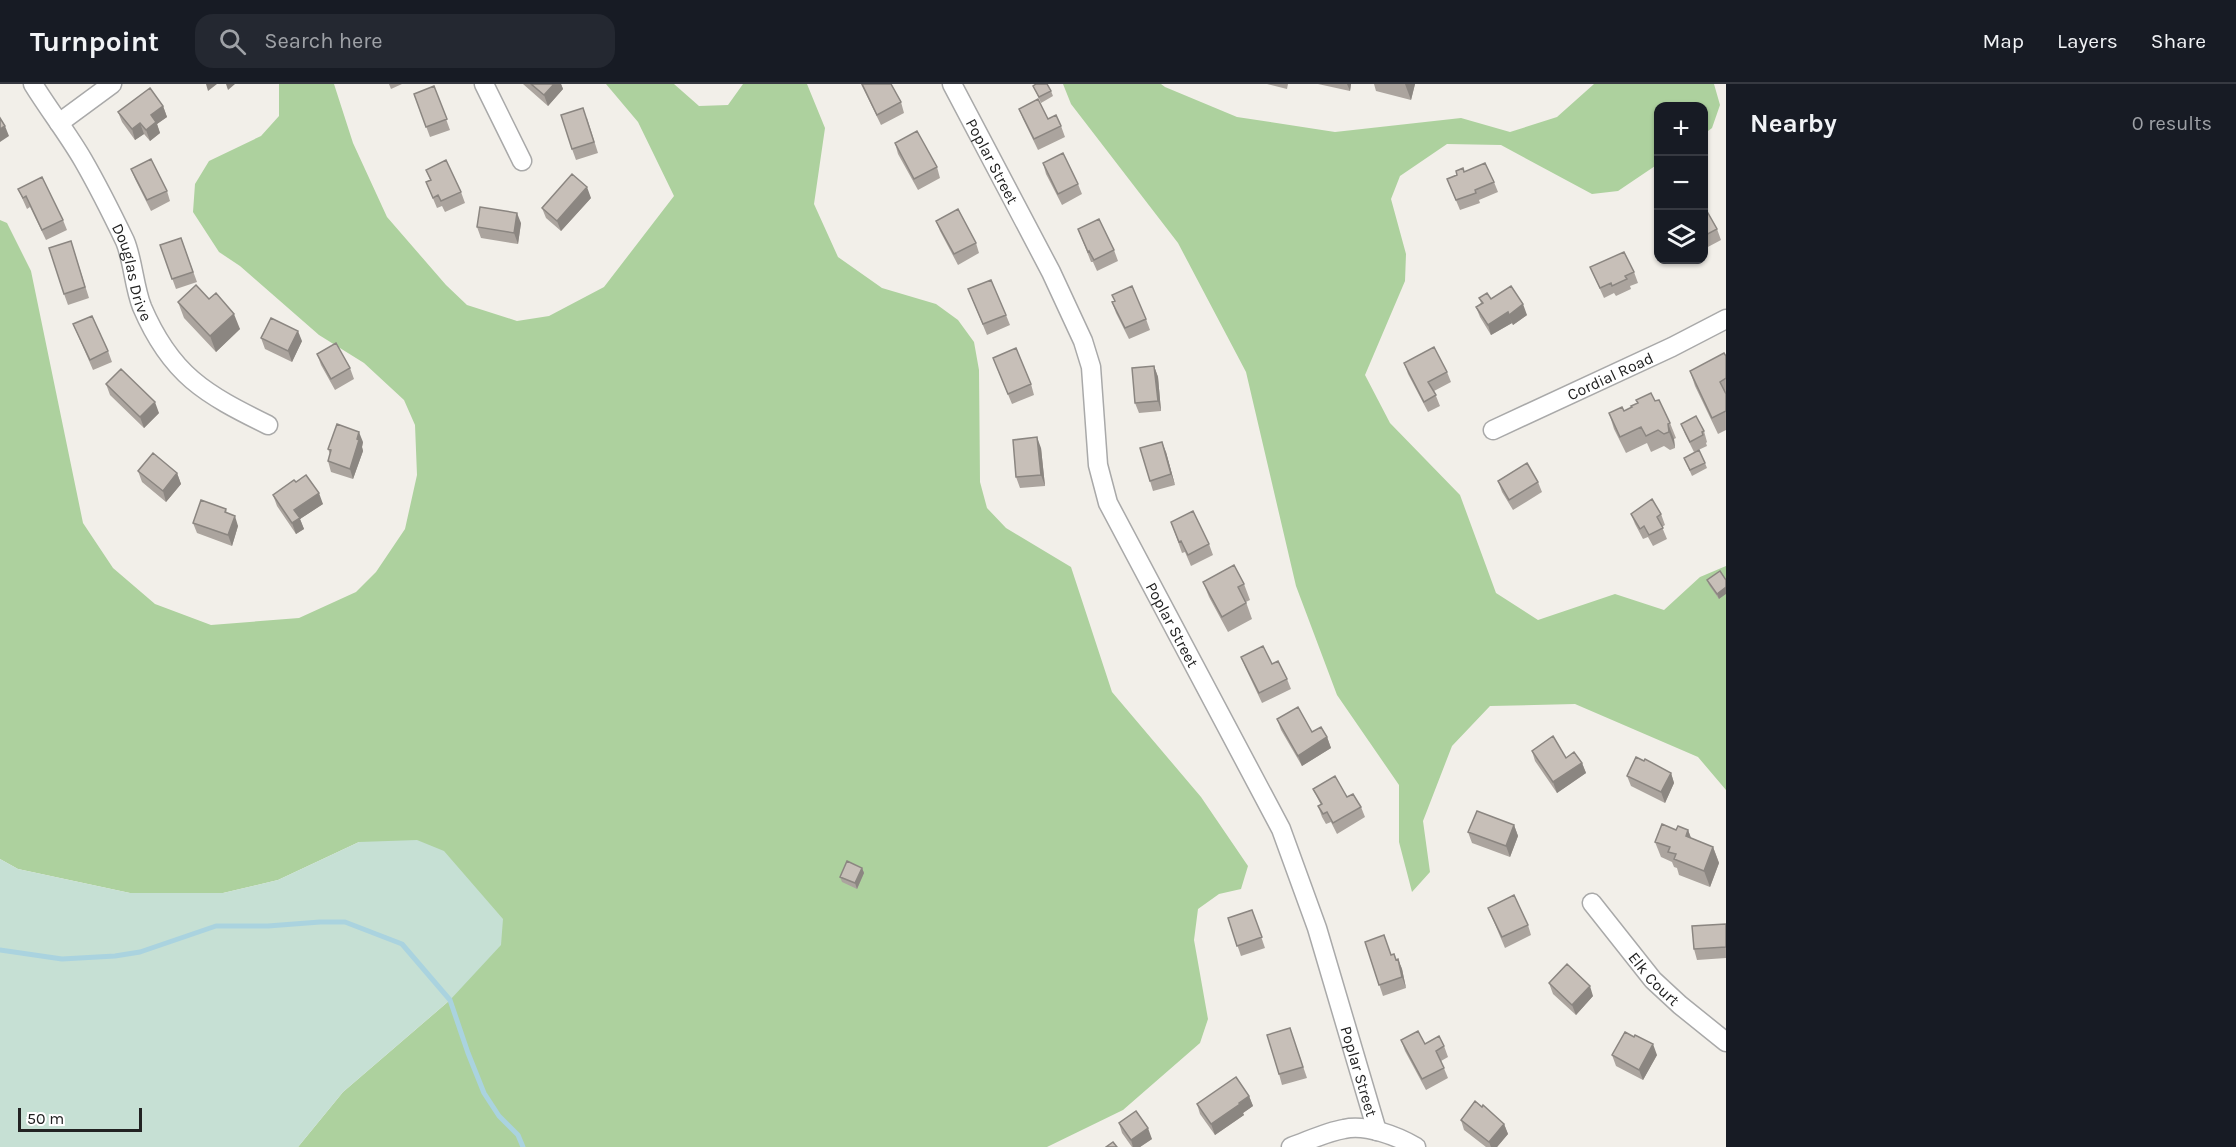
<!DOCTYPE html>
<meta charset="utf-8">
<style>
body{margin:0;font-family:Karla,sans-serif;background:#242831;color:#f1f3f6}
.controls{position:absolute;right:18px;top:18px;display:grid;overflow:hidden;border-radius:12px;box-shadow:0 2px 4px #0004}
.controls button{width:54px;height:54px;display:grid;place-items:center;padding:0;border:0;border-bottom:2px solid #363941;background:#171b24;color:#f1f3f6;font:30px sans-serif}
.scale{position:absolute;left:18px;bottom:15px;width:124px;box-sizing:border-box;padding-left:6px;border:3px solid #222;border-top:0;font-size:16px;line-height:21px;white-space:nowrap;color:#222;-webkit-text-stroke:4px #fff;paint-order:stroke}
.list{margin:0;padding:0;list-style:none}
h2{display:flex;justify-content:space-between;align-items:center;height:78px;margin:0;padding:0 24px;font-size:26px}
h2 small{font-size:20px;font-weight:400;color:#9ea1a6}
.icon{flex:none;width:33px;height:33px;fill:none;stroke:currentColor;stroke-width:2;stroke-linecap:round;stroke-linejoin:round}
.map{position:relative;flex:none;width:1726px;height:1063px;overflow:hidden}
header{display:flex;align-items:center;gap:36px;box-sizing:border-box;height:84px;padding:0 30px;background:#171b24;border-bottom:2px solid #363941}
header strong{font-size:28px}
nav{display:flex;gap:33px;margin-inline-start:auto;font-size:21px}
.search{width:420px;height:54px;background:#242831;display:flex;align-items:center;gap:15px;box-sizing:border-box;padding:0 21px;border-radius:18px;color:#9ea1a6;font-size:22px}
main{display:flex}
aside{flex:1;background:#171b24}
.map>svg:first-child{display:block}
.forest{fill:#add19e}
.wetland{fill:#c6e0d4}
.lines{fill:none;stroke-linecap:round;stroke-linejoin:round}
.stream{stroke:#aad3df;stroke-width:5}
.street-casing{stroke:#a9a9a9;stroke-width:21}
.street{stroke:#fff;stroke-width:18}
.wall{fill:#aba49e}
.shaded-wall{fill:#8b8681}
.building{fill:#c7bfb8;stroke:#8b8681;stroke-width:1.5}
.labels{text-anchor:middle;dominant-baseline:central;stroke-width:4.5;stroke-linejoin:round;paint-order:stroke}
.street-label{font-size:16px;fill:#222;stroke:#fff}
</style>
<header>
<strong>Turnpoint</strong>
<div class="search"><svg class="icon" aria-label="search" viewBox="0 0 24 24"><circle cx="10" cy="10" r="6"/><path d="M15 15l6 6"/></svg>Search here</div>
<nav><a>Map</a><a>Layers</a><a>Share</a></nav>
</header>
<main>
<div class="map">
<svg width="1726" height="1063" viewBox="0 0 1726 1063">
<rect width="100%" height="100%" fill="#f2efe9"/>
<path class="forest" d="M279,0h55l19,59 34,74 59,68 21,20 50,16 32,-5 55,-29 70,-91 -36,-74 -32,-38h68l25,22 29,-1 15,-21h64l18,44 -11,76 24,53 44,31 54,16 22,16 16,22 5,28 1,112 7,26 19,20 65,39 41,125 89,105 47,69 -7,23 -22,5 -21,15 -4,31 14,79 -8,24 -77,67 -76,37h-749l45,-55 107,-92 -91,-158 -81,38 -55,13h-93l-112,-24 -18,-10v-639l7,3 24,48 52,252 30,45 42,36 56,21 88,-7 57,-26 20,-20 29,-43 12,-54 -2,-50 -11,-25 -40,-37 -45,-28 -79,-69 -21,-14 -26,-40 2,-28 14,-23 52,-25 18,-20z
M1063,0h98l4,3 72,30 98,15 126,-14 49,14 47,-15 37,-33h120l6,21 -8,23 -8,6v-28h-46v58l-40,27 -26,3 -91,-49 -54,-1 -47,32 -9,23 15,55 -1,27 -40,94 25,48 70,72 36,98 42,27 77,-26 49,16 36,-33 26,-11v224l-28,-33 -123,-53 -85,2 -38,40 -29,75 7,51 -18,20 -13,-50v-57l-62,-90 -41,-109 -50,-214 -68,-129 -107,-139z"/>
<path class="wetland" d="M417,756l27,11 59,68 -2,26 -51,55 -107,92 -45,55h-298v-288l18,10 112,24h93l55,-13 81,-38z"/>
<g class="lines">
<path class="stream" d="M0,866l62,9 53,-3 25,-4 76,-26h52l52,-4h25l57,22 48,56 18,53 16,40 15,23 19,19 5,12"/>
<g class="street-casing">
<g id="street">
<path id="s1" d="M33,0c16,26 35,50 50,76 15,26 29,54 42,81 8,19 9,46 17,66 29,68 63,87 126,118"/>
<path d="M484,0l38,77"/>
<path id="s2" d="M952,0l99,188 32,69 8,26 7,98 10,38 173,326 36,99 60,203"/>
<path d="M59,39l53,-39"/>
<path id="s3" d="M1493,346l179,-83 54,-28"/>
<path id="s4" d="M1592,819l61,77 27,25 46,37"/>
<path d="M1291,1063c17,-6 35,-15 53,-18 22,-5 53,7 72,18"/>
</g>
</g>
<use href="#street" class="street"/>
</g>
<path class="wall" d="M389,0h13l-11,5z
M523,0h38l2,5 -15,17z
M861,0h30l10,18 3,11 -23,12z
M1267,0h21l-1,5z
M1318,0h33l-1,7z
M1374,0h41l-4,16 -35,-9z
M434,2l16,44 -20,7 -16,-43z
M1033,2l18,5 2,5 -12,7z
M163,22l4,11 -10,7 3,9 -10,8 -6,-7 -9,6 -13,-18 -4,-10z
M1019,25l29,10 13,7 4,11 -27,13 -15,-31z
M587,34l11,35 -22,7 -4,-11z
M895,59l42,24 3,11 -22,12 -20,-36z
M1043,79l35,21 4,10 -20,11 -16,-31z
M131,85l36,22 3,10 -19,10 -16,-32z
M426,86l35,22 4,11 -20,9 -3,-6 -5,2 -11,-26 4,-2z
M1464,88l30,10 4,10 -19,8 1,3 -20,7 -13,-31z
M18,105l45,31 4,10 -21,10 -16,-33 -3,2z
M591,114l-30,33 -15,-13 -4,-10z
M1704,122l13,23 4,11 -15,8 1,2 -3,2z
M936,137l40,22 3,10 -21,12 -18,-34z
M521,139l-3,21 -37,-6 -4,-11z
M1078,145l36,21 4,11 -21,10 -4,-9h-2z
M181,154l16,44 -21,7 -16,-44z
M71,157l18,57 -21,7 -4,-11z
M1590,183l44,5 4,11 -8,3 1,3 -15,7 -2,-3 -10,5z
M968,205l38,26 4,10 -23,10z
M1479,214l12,1 36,16 -14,10 -1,-2 -21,12 -11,-18 -4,-10 5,-4z
M209,215l31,30 -24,23 -32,-34 -6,-16z
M1112,218l34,17 4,11 -21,9 -13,-26z
M73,240l35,27 4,11 -19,8z
M261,254l41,3 -10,21 -27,-13z
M317,270l33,14 4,11 -19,11 -14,-25z
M1726,272v74l-8,4 -23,-48 -5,-15z
M1404,279l43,9 4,10 -17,9 6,15 -12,6 -20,-38z
M1154,282l4,11 3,34 -22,2 -4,-10z
M997,284l34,16 3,11 -22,9z
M106,300l53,29 -15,15 -34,-33z
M1655,317l15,22 6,15 -2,1 1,9 -5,2 -6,-4 -13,6 -4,-9 -21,10 -12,-24 -5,-16 15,-2z
M1681,340l23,7 3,11 -1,1 1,3 -13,6 -9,-18z
M363,358l-1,5 1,4 -10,28 -22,-7 -3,-11 2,-7 -2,-5z
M1041,364l4,38 -25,2 -4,-11z
M1166,368l9,33 -22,6 -3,-10z
M1684,374l21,5 2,5 -15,8z
M138,387l39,2 4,11 -15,18 -24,-20z
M1498,397l40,1 4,10 -29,18 -11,-18z
M296,398l27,22 -23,15 4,10 -8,5 -19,-28 -4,-11z
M226,425l1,4 11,13 -6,20 -35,-13 -4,-10z
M1631,430h30l4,11 -3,2 5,12 -14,7 -5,-9 -5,2 -8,-15z
M1171,438l38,22 4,11 -22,11 -6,-14 -3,1z
M1720,487l-1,28 -10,-14 -2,-5z
M1203,498l41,2 6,16 -4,2 6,17 -24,13 -19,-35z
M1241,573l46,22 4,10 -29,14 -17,-36z
M1277,635l50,18 4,11 -29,18 -21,-36z
M1532,667l34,7 16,5 4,10 -29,20 -22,-32z
M1671,689l3,10 -9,20 -34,-17 -4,-10z
M1313,705l34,8 14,10 4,10 -28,17 -6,-12 -5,2 -4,-7 -4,-11 3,-1z
M1514,741l4,11 -8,21 -38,-14 -4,-11z
M1676,746h12l3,8 22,9 6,16 -9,24 -31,-12 -2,-7 -3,-1 -2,-5 -11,-5 -6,-15z
M862,784l2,5 -7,16 -15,-7 -2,-5z
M1488,824l40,17 3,10 -26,13z
M1252,826l13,38 -24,8 -13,-38z
M1726,840v34l-29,2 -3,-11z
M1365,858l26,13 5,5 2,-1 4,10 4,19 -23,8z
M1549,899l44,13 -17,19 -23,-21z
M1290,944l17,50 -25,7 -3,-11z
M1401,956l43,6 4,11 -7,4 7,17 -22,12 -21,-39z
M1612,971h45l-14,25 -27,-14z
M1249,1012l4,10 -10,7 1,2 -29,20 -15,-21 -3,-10z
M1461,1036l43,4 4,10 -11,13h-11l-22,-17z
M1119,1039l33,16 -12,8h-8l-10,-14z"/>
<path class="shaded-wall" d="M206,0h11l-9,7z
M226,0h9l-7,6z
M554,0h7l2,5 -15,17 -4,-11z
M1347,0h4l-1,7z
M1405,0h10l-4,16z
M163,22l4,11 -10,7 3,9 -10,8 -4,-11 5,-15z
M140,39l4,11 -9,6 -3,-11z
M5,42l4,10 -9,6v-13z
M587,103l4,11 -30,33 -4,-10z
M517,129l4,10 -3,21 -4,-11z
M1523,220l4,11 -14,10 -4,-10z
M1508,228l4,11 -21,12 -3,-10z
M234,230l6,15 -24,23 -6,-16z
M298,247l4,10 -10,21 -4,-11z
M1154,282l4,11 3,34 -3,-10z
M155,318l4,11 -15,15 -4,-11z
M1668,340l6,15 1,9 -6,-16z
M359,348l4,10 -1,5 1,4 -10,28 -3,-10 7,-30z
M1037,353l4,11 4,38 -4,-11z
M1162,358l4,10 9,33 -4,-11z
M177,389l4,11 -15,18 -3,-11z
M319,409l4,11 -23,15 4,10 -8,5 -4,-11 2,-13z
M235,432l3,10 -6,20 -4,-11z
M1726,503v7l-7,5 -2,-5z
M1327,653l4,11 -29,18 -4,-10z
M1582,679l4,10 -29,20 -4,-11z
M1671,689l3,10 -9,20 -4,-11z
M1514,741l4,11 -8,21 -4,-11z
M1688,746l6,16 -8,-10z
M1713,763l6,16 -9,24 -6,-16z
M862,784l2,5 -7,16 -2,-6z
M1398,875l4,10 4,19 -4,-11z
M1590,902l3,10 -17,19 -4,-10z
M1653,960l4,11 -14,25 -4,-10z
M1249,1012l4,10 -10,7 1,2 -29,20 -4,-11z
M1504,1040l4,10 -11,13h-6l-2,-5z
M1148,1044l4,11 -12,8h-7l-2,-7z"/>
<path class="building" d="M531,0h23l-10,11z
M862,0h29l10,18 -24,13z
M1036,0h11l4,7 -12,6 -6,-11z
M434,2l13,33 -21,8 -12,-33z
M150,4l13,18 -12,9 5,7 -10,8 -6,-7 -8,6 -14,-17z
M1038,15l10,20 8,-4 5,11 -27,13 -15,-30z
M583,24l11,34 -22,7 -11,-34z
M0,34l5,8 -5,3z
M917,47l20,36 -23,12 -19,-36z
M1063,69l15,31 -20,10 -15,-31z
M151,75l16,32 -20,9 -16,-31z
M446,76l15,32 -20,9 -3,-6 -5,3 -7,-16 5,-2 -5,-10z
M1485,79l9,19 -19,8 1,3 -20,7 -9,-21 10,-4 -1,-4 7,-3 1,4z
M572,90l15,13 -30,34 -15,-13z
M42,93l21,43 -21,10 -16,-34 -3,2 -5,-9z
M1704,122l13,23 -13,7z
M480,123l37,6 -3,20 -37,-6z
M958,125l18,34 -22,11 -18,-33z
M1099,135l15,31 -20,10 -5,-9 -1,1 -10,-23z
M181,154l12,34 -21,7 -12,-34z
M71,157l14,46 -21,7 -15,-46z
M1624,168l10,20 -9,4 2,3 -15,7 -1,-3 -11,5 -10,-21z
M991,196l15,35 -23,9 -15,-35z
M196,201l13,14 7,-6 18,21 -24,22 -32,-34z
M1132,202l14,33 -21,9 -13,-26 3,-1 -3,-6z
M1511,202l12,18 -14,11 -1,-3 -20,13 -12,-18 7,-4 -4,-5 8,-5 4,6z
M92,232l16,35 -18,9 -17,-36z
M271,234l27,13 -10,20 -27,-13z
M336,259l14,25 -19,11 -14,-25z
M1434,263l13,25 -19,10 8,13 -12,7 -20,-39z
M1016,264l15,36 -23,10 -15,-36z
M1724,269l2,3v22l-6,4 6,12v17l-14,7 -22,-47z
M1154,282l4,35 -23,2 -3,-35z
M121,285l34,33 -15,15 -34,-33z
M1651,309l4,8 4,-1 11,23 -2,1 1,8 -5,2 -6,-4 -12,6 -5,-9 -21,10 -11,-24 13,-6 2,4 8,-4 -1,-1 7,-3 -2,-3z
M1696,332l8,15 -2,1 1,3 -13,7 -9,-18z
M337,340l22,8 -2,7 2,1 -9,29 -22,-8 3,-11 -3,-1z
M1037,353l4,38 -25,2 -3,-37z
M1162,358l9,32 -21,7 -10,-33z
M1699,366l6,13 -15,7 -6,-12z
M153,369l24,20 -14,18 -25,-20z
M1527,379l11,19 -29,18 -11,-19z
M306,391l13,18 -25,17 6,8 -8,5 -19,-28 21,-15 2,2z
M1652,415l9,15 -4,3 6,11 -14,7 -5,-9 -4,3 -9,-15z
M201,416l25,9 -1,3 10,4 -7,19 -35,-12z
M1193,427l16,33 -21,11 -7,-14 -2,1 -8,-20z
M1234,481l10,19 -6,3 8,16 -24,14 -19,-35z
M1720,487l6,9v7l-9,7 -10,-14z
M1263,562l9,18 6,-3 9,18 -28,14 -18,-36z
M1298,623l14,25 9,-5 6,10 -29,19 -21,-37z
M1553,652l13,22 8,-6 8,11 -29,19 -21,-31z
M1636,673l8,4 1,-2 26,14 -10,19 -34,-16z
M1335,692l12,21 6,-3 8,13 -28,16 -6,-11 -4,2 -5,-8 4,-2 -9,-15z
M1477,727l37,14 -8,21 -38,-14z
M1662,740l14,6 2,-4 10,4 -2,6 27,11 -9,24 -30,-12 2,-5 -8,-2 2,-5 -15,-5z
M847,777l15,7 -7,15 -15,-6z
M1514,811l14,30 -26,12 -14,-29z
M1252,826l10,27 -25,9 -9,-28z
M1726,840v23l-32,2 -2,-23z
M1384,851l7,20 3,-1 2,6 2,-1 4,18 -23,8 -14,-43z
M1567,880l23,22 -18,19 -23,-22z
M1290,944l13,39 -24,7 -12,-39z
M1418,947l7,13 14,-8 5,10 -8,5 8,17 -22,11 -21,-39z
M1625,948l9,5 1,-2 18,9 -14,26 -27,-15z
M1236,993l13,19 -10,7 1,1 -29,20 -14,-20z
M1475,1017l7,6 1,-2 21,19 -15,18 -28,-22z
M1136,1027l12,17 -17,12 -12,-17z
M1113,1058l4,5h-11z"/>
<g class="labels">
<g class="street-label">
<text stroke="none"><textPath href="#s2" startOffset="87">Poplar Street</textPath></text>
<text stroke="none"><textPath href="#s1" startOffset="214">Douglas Drive</textPath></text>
<text stroke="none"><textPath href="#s3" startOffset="129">Cordial Road</textPath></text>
<text stroke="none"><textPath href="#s2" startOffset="591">Poplar Street</textPath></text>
<text stroke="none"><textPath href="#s4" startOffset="98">Elk Court</textPath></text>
<text stroke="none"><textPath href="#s2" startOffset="1077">Poplar Street</textPath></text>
</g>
</g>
</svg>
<div class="controls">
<button>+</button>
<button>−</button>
<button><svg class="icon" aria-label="layers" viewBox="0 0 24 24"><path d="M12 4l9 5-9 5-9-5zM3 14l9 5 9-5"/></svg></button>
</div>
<div class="scale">50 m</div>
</div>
<aside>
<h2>Nearby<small>0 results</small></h2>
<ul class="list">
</ul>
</aside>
</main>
